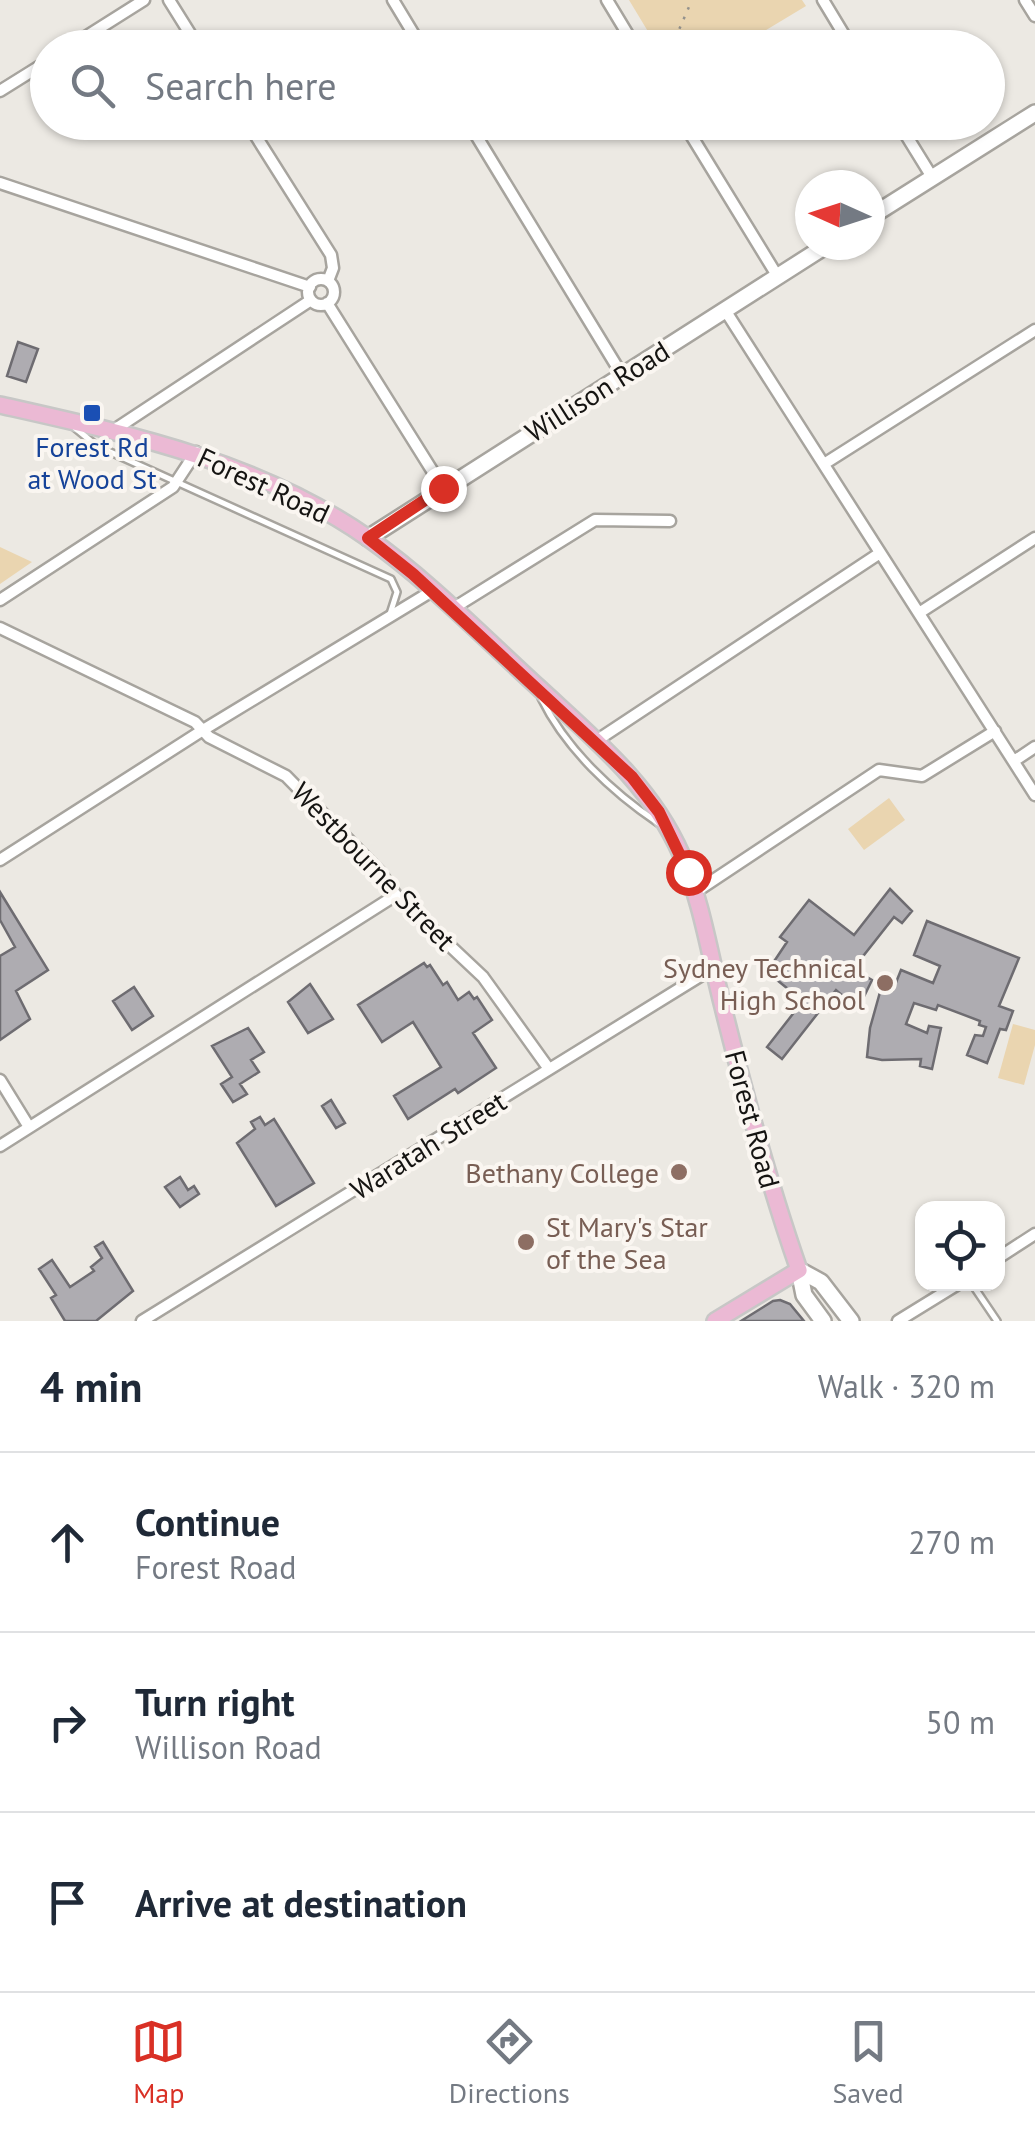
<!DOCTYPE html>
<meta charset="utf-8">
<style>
body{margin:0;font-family:"PT Sans",sans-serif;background:#f2f2f3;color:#1f2937}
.controls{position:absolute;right:30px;bottom:30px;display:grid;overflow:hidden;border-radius:20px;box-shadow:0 2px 8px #0004}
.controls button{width:90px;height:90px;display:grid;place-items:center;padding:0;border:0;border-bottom:2px solid #e0e1e3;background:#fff;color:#1f2937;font:50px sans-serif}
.compass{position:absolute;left:795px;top:170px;width:90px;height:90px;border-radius:50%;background:#fff;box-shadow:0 2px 8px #0004;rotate:273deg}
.stop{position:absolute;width:30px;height:30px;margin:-22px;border:8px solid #d93025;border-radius:50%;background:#fff}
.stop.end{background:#d93025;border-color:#fff;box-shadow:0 2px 10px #0008}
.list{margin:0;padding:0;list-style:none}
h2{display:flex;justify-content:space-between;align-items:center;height:130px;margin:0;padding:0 40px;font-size:42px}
h2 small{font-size:32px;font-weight:400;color:#747a83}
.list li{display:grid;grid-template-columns:65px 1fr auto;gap:30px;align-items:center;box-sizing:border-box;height:180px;padding:0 40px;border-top:2px solid #e0e1e3}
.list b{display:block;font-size:38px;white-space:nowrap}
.list p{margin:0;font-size:32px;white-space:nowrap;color:#747a83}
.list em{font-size:32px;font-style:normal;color:#747a83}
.icon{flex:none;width:55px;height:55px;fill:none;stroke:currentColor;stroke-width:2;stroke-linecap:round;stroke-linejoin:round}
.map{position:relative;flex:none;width:1035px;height:1321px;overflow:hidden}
.search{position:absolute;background:#fff;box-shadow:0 2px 8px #0004;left:30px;right:30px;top:30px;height:110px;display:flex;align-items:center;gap:25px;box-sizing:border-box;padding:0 35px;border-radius:55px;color:#747a83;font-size:38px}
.sheet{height:670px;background:#fff}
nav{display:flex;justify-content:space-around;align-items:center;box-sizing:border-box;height:140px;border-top:2px solid #e0e1e3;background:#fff;font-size:28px;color:#747a83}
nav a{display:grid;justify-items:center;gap:5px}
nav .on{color:#d93025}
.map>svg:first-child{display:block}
.green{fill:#ead5b0}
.building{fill:#aeacb1;stroke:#6e6c71;stroke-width:2.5}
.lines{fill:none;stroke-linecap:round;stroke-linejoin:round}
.lane-casing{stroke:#a7a49e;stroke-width:10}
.street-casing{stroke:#a7a49e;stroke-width:15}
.secondary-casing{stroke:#a7a49e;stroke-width:20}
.primary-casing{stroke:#c7c7c6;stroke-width:20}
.path{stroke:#94928d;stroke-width:2.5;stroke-dasharray:2.5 8;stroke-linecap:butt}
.lane{stroke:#fff;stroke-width:5}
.street{stroke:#fff;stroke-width:10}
.secondary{stroke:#fff;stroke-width:15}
.primary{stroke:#ebb9d4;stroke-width:15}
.route{stroke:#d93025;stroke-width:12}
.transit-dot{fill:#1a4fb4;stroke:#faf6f1;stroke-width:4}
.education-dot{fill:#8d6e63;stroke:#faf6f1;stroke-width:4}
.labels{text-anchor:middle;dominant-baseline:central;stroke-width:8;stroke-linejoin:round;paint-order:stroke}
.street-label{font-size:28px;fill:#151412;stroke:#faf6f1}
.transit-label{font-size:28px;fill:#164399;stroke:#faf6f1}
.education-label{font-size:28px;fill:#785e54;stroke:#faf6f1;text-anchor:end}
</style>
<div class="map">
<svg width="1035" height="1321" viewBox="0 0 1035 1321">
<rect width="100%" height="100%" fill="#ece9e3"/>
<path class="green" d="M629,0h173l4,6 -68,41 -80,1z
M0,547l32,15 -32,22z
M889,798l16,22 -41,30 -16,-21z
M1013,1024l22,6v15l-11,40 -26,-7z"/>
<path class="building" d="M18,342l20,7 -12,33 -19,-6z
M890,889l22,22 -10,12 -8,-6 -41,52 19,11 -14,29 -22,-19 -54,69 -15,-12 36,-46 -36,-29 20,-30 -7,-5 29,-37 45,35z
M0,892l48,78 -32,21 14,28 -30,21v-84l15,-9 -15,-27z
M927,921l92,37 -20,48 14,5 -7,19 -6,-1 -13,34 -20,-8 8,-20 8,1 3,-9 -7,-2 1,-4 -42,-16 -2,5 -22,-7 -8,21 21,9 2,-7 12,2 -9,41 -12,-3 1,-7 -39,1 -15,-3 3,-29 12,-43 11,5 8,-20 32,13 7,-17 -26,-11z
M424,963l3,4 3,-2 13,20 4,-3 11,18 11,-8 5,7 3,-2 15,23 -19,13 23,35 -38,25 -3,-4 -47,30 -14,-23 47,-29 -28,-45 -31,20 -24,-37z
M310,984l23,35 -25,14 -20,-31z
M134,987l19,29 -21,14 -19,-29z
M248,1028l16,24 -13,8 8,12 -19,12 7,10 -14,8 -12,-18 11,-7 -20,-31z
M331,1100l14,23 -9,5 -14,-22z
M260,1117l5,8 9,-6 40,64 -38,23 -39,-63 18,-14 -4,-7z
M180,1177l8,13 6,-4 5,8 -19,13 -15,-20z
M103,1242l30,49 -37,30h-31l-14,-23 5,-3 -17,-26 13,-9 18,27 24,-16 -3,-4 11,-9 -7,-11z
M780,1300l10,4 14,17h-63l32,-20z"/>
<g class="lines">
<g class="lane-casing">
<path id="lane" d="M75,428l22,18 294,133 6,13 -7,22
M541,698c25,51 71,94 117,125
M972,1284l25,37"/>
</g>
<g class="street-casing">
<path id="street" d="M169,0l30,48
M393,0l29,48
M607,0l29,48
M823,0l29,48
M1025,0l10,16
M68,48l76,-48
M0,91l48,-30
M247,122l84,133 2,13 -5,13
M468,122l154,253
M683,122l95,155
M898,122l34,55
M0,183l310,104
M308 292a13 13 0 1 1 26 0a13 13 0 1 1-26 0Z
M327,303l116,185
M725,310l310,485
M114,430l197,-130
M824,464l211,-134
M0,600l173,-113 23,-35
M452,609l143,-89 75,1
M919,613l116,-75
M0,628l195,94 14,15 77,39 94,96 16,23 87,82 66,92
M596,741l284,-188
M1014,761l21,-14
M0,860l203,-130 229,-139
M694,893l185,-123 43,6 73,-45
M0,1080l29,47
M0,1146l396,-251
M998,1258l37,-24
M142,1321l571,-353
M898,1321l60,-37"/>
</g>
<g class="secondary-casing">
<path id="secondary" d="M870,217l165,-104
M368,538l459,-293
M799,1270l22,12 30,39
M799,1270l5,25 19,26"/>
</g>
<g class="primary-casing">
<path id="primary" d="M0,405c129,29 258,56 368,133 61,43 116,100 171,150 54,50 112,97 142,166 21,48 29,103 42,153 22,89 46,177 76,263l-84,51"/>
</g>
<path class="path" d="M671,48l21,-48"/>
<use href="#lane" class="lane"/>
<use href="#street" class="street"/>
<use href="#secondary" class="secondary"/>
<use href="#primary" class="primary"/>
</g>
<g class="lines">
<path class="route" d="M443,488l-75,50 45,36 219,203 27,35 29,60"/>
</g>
<rect class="transit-dot" x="82" y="403" width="20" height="20" rx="5"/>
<g class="education-dot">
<circle cx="885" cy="983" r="10"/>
<circle cx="679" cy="1172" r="10"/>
<circle cx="526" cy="1242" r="10"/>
</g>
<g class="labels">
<g class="street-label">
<text transform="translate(597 391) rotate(-32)">Willison Road</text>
<text transform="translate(264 485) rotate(25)">Forest Road</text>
<text transform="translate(374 866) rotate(46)">Westbourne Street</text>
<text transform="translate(753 1119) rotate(75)">Forest Road</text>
<text transform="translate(428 1145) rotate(-32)">Waratah Street</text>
</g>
<g class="transit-label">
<text x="92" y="446">Forest Rd<tspan x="92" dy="32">at Wood St</tspan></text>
</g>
<g class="education-label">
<text x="865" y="967">Sydney Technical<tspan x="865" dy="32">High School</tspan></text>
<text x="659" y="1172">Bethany College</text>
<text x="546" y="1226" text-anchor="start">St Mary's Star<tspan x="546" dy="32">of the Sea</tspan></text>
</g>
</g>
</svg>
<div class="controls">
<button><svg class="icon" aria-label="locate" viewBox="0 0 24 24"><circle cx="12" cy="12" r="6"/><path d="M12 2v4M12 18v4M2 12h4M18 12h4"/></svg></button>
</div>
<svg class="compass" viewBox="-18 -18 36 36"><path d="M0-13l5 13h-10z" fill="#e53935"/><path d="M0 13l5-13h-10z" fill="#747a83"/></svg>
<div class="stop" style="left:688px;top:872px"></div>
<div class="stop end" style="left:443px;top:488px"></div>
<div class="search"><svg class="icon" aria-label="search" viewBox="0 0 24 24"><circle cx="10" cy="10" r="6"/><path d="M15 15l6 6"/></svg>Search here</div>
</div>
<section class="sheet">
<h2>4 min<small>Walk · 320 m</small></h2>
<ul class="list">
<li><svg class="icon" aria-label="ahead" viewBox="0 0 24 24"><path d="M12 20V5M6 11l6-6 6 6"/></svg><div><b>Continue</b><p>Forest Road</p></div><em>270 m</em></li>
<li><svg class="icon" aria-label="right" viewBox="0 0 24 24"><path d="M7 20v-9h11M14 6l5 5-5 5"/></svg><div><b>Turn right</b><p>Willison Road</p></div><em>50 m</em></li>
<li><svg class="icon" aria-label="arrive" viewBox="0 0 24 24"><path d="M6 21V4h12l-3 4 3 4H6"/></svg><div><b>Arrive at destination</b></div></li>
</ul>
</section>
<nav>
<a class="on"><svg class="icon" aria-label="map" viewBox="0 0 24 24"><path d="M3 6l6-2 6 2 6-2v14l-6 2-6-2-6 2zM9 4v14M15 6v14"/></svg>Map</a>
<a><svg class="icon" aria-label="directions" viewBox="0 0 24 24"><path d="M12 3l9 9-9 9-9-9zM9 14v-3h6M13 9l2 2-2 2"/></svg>Directions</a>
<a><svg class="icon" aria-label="saved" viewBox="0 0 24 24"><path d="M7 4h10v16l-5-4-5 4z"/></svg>Saved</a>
</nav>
